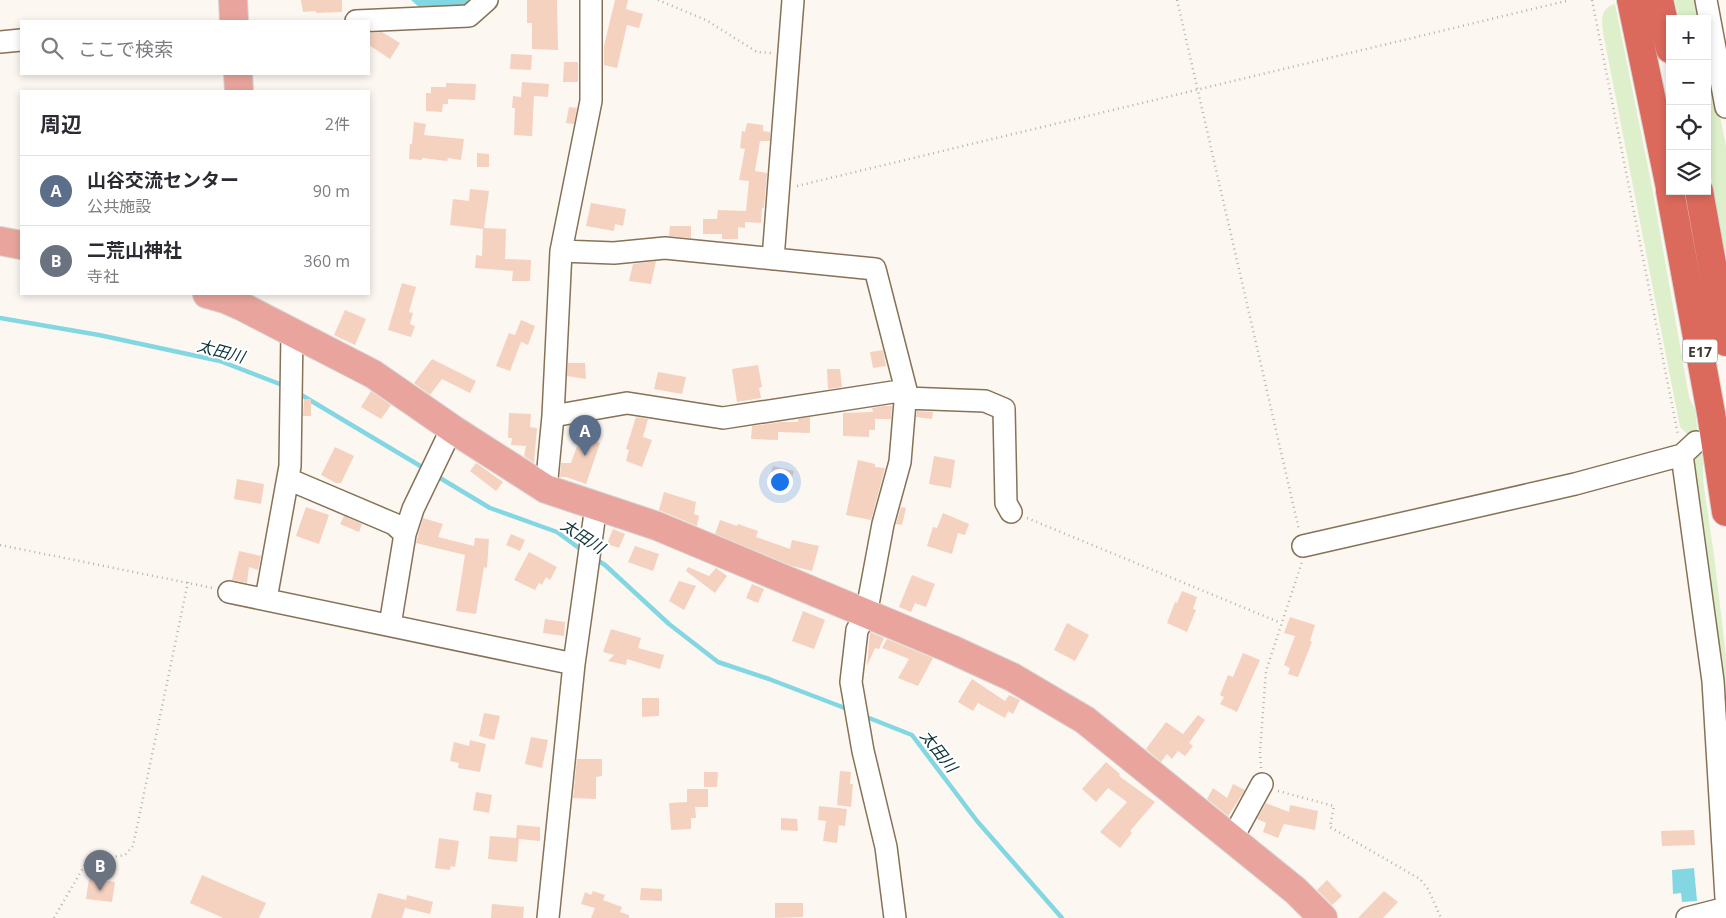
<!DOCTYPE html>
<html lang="ja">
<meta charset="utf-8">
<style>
body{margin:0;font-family:"Open Sans","Noto Sans JP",sans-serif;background:#f2f2f3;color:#2b2b33}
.controls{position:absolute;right:15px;top:15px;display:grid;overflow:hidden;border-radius:0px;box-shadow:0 2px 8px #0003}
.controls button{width:45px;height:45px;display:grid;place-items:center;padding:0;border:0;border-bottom:1px solid #e1e1e2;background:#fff;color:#2b2b33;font:25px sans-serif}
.you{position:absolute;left:779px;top:481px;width:18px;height:18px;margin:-12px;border:4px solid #fff;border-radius:50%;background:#1a73e8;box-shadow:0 0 0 8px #1a73e833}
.badge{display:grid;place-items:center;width:32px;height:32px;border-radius:50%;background:#111827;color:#fff;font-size:16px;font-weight:700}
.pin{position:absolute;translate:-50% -41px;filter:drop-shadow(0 1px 2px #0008)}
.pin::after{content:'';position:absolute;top:26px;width:18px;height:15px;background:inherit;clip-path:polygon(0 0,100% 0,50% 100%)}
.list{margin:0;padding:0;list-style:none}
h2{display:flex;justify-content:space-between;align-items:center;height:65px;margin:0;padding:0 20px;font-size:21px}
h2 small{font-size:16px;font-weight:400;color:#7c7c81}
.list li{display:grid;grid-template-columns:32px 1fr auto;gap:15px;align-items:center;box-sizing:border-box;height:70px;padding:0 20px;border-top:1px solid #e1e1e2}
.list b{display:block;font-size:19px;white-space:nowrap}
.list p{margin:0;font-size:16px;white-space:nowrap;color:#7c7c81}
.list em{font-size:16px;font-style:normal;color:#7c7c81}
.icon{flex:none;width:28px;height:28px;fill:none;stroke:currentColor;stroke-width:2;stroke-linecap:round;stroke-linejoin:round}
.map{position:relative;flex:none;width:1726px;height:918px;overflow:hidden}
.search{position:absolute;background:#fff;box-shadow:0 2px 8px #0003;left:20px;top:20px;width:350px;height:55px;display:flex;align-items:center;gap:12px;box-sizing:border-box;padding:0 18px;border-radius:0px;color:#7c7c81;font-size:19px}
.panel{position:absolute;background:#fff;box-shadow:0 2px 8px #0003;left:20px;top:90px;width:350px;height:205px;border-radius:0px}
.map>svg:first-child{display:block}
.green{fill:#ddf0cb}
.water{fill:#82d7e2}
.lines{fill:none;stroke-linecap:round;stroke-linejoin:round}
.stream{stroke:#82d7e2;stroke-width:4.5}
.building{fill:#f5d1c0}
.minor-casing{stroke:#867257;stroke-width:24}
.major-casing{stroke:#d5d3d1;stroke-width:30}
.highway-casing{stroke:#d5d3d1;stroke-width:30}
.path{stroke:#b7b1a9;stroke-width:2.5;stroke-dasharray:1 4;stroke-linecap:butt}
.minor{stroke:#fff;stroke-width:21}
.major{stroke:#e9a59d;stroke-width:28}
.highway{stroke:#db695c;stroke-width:28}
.labels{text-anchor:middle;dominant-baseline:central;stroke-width:4;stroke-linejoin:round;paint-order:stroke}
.shield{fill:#fff;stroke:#7b746d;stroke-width:1}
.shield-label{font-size:14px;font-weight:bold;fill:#42392e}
.water-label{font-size:16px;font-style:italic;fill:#093339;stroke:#fff}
</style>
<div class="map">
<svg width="1726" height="918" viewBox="0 0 1726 918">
<rect width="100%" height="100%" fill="#fcf7f1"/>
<path class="green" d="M1675,0h21l5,19h-22z
M1615,4l37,183 37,210 6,13 3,25h-10l-8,-8 -77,-395c-2,-13 -2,-24 12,-28z
M1707,51l19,95v110l-19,-100z
M1701,450l2,13v17l11,75 12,101v176l-35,-376z"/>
<path class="water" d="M411,0h71l-17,6 -45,2z
M1694,868l3,33 -15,1 -1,-9 -8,1 -1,-24z"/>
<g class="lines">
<path class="stream" d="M0,318l99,17 121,26 65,25
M298,393l129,77
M435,475l55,33 67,24 26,19
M594,558l11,7 64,59 49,38 51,17 81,31
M864,716l48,19 65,86 85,97"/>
</g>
<path class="building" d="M301,0h41v12l-26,1v-2l-13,1z
M527,0h30l1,50 -26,-1v-26h-5z
M615,0h13l-2,9 17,5 -4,14 -12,-3 -10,43 -13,-3v-19z
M382,32l18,11 -10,16 -21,-14v-12z
M511,54l21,1 -1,15 -21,-1z
M564,62h14v20h-15z
M522,82l27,2 -1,13 -14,-1 -2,40 -18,-1 1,-27h-3l1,-12 8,1z
M446,83l30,1 -1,16 -27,-1v5h-5l-1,8 -16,-1v-18h5v-6h15z
M569,107l8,1 -3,16 -8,-1z
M414,122l12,2 -2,11 40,4 -3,21 -13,-2 -1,3 -25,-3v2l-13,-1 1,-15h2z
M747,123l16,2v6l7,1v9h-10l-5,30 12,2 -3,35h-2l-1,15 -16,-1v6l-7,-1v12h-16v-5h-19v-15h18h-4l1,-9 28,1 3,-30 -10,-1 6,-31 -5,-1 2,-17 3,1z
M477,153l12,1v13h-12z
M470,189l19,2 -5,37 22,1 -1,30 26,1 -1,21h-18l1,-10 -38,-3 1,-13 6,1 1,-27 -33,-4 3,-26 16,2z
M591,203l35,6 -3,17 -8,-2 -1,7 -28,-5z
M670,226h21v12l-22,-2z
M656,261l-5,23 -22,-3 4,-17z
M402,283l14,4 -7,25 4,1 -3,11 5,2 -4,11 -23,-7z
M345,310l21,9 -11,26 -21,-10z
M521,320l14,6 -7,19 -7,-3 -11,29 -14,-5 13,-33 6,2z
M883,350l3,16 -13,2 -3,-16z
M432,359l44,22 -6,12 -28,-14 -12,16 -16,-12z
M568,363h17l1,16 -19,-3z
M758,365l4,22 -3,1 2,10 -24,4 -5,-33z
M827,369h13l2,18 -14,2z
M658,372l28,5 -4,17 -28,-5z
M371,391l20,14 -10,14 -20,-12z
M304,399h7v17h-8z
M884,406h8l-1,13h-16v11h-6v7l-26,-1v-23l30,-1 -1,-4z
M917,411l16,1 -1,7 -16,-2z
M509,413l22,1 -1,13 7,1 -3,35 -10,-7 2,-10 -15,-1 1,-7h-4z
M636,417l12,2 -5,18 9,3 -10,27 -16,-6 3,-11 -3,-1z
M810,417v16l-32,-1v8l-27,-1 1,-13 30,-4h16v-3z
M598,421l-7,19 9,3 -14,41 -20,-7h-6l1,-14h10l10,-28 -2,-1 4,-11z
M335,447l19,9 -13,27h-5l-15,-8z
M934,456l21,4 -4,28 -22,-4z
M858,460l17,4v3l10,1 -14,52 -25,-5z
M476,463l27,19 -7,9 -26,-20z
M773,466l21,5 -4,14 -21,-7z
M237,479l27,5 -3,20 -27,-5z
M664,492l32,10 -2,12 5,2 -2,10 -38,-16z
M306,507l23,8 -10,29 -23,-8z
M901,507l5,1 -4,17 -6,-1z
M943,513l26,11 -4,11 -7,-2 -6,21 -25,-8 6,-19 4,1z
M344,516l18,8 -3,8 -19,-8z
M423,518l20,6 -5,13 36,9 1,-8 14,1 -2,29 -3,-1 -8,47 -20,-3 9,-56 -49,-12z
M720,520l17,6 1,-2 20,7 -2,6 34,12 2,-9 27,6 -7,25 -20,-5 -77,-32z
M613,529l12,5 -6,14 -12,-4z
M511,534l14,6 -5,11 -14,-6z
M635,546l24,8 -6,17 -25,-9z
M239,551l22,5 -3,14 -9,-3 -2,16 -15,-3z
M529,552l28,15 -7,13 -4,-3 -4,8 -3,-2 -4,7 -21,-10z
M688,567l21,9 7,-8 11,8 -12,17 -29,-22z
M912,575l23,9 -9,23 -11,-4 -4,9 -12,-5z
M679,581l17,5 -12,24 -15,-9z
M752,584l12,5 -6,14 -12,-5z
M1182,591l15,6 -4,12 3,1 -9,22 -20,-9 8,-21 2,1z
M803,611l22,9 -11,29 -22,-8z
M1290,617l25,8 -5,16 2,1 -14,35 -10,-3 2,-6 -6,-3 11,-29 -11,-3z
M545,619l20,3 -1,14 -21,-3z
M1067,623l22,12 -14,26 -21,-11z
M611,629l30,9 -3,10 26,7 -4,14 -33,-10 -1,6 -18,-4 6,-6 -11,-3z
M870,632l14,6 -5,11 -4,-1 -8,18z
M887,639l46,19 -15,28 -20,-8 11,-19 -27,-11z
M1243,653l17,7 -23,52 -17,-8 4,-7 -4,-2 8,-20 5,2z
M972,679l33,22 4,-6 11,5 -7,14 -5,-3 -3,7 -27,-15 -5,8 -15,-9z
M642,698h17v18l-17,1z
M484,713l16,3 -6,24 -15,-4z
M1198,715l7,5 -16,23 4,3 -8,10 -7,-5 -6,8 -5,-5 -6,8 -15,-13 20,-27 17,12z
M531,737l17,3 -6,28 -17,-4z
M470,740l16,4 -6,28 -22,-4 1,-5 -9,-2 4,-19 15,4z
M577,759h25v17l-6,1v22l-23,-1z
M1106,762l14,12 -1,2 36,26 -25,29 2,2 -12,15 -20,-16 27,-30 -19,-14 -12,14 -14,-13z
M840,771l11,1 -1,12h3l-2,23 -14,-2z
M704,772h14l-1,15h-13z
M1233,784l12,6 -17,26 -21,-17 6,-11 14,10z
M687,789h21v18h-13l1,11h-5v11l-20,1 -2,-27 18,-1z
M476,792l16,3 -3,18 -16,-3z
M1266,803l23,9 1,-7 28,6 -3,19 -31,-6 -6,14 -15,-6 3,-9 -9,-4z
M819,806l28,3 -2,17 -6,-1 -2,18 -14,-2 3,-20 -8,-1z
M781,818l16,1 1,12 -17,-1z
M517,825l23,2v14l-21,-2 -2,23 -29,-3 2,-23 26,2z
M1694,830l1,15 -33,1 -1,-15z
M439,838l20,3 -4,26 -4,-1 -1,4 -15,-2z
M202,875l64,28 -7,15h-36l-33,-15z
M89,879l26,3 -3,20 -26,-3z
M1327,880l15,16 -10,9 -15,-15z
M641,888l21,1v12l-22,-1z
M593,891l12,4 -2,5 19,7 -2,5 9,3v3h-38l4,-10 -14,-4 4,-12 6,3z
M1384,891l14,11 -15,16h-25z
M378,893l28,7 1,-5 26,7 -3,12 -25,-6 -3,10h-31z
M775,903h28v14l-28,1z
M492,904l32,3 -1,11h-32z"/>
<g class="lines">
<g class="minor-casing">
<path id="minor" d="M1706,0l20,107
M356,21l113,-5 18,-16
M0,42l21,-2
M561,251l53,2 51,-5 210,21 31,121 -6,72 -17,62 -17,91 -9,15 -6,52 12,69 23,96 9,71
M773,259l20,-259
M905,398l80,3 19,8 2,94 5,9
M553,416l74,-13 96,15 183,-28
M1682,455l31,226 13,217
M288,479l106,45 11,10 -15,91
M546,489l7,-73 8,-165 30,-150v-101
M405,534l8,-25 39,-81
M1303,546l272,-62 107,-29 14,-13
M229,592l345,72
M266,599l24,-133 2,-134
M1232,839l30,-55
M548,918l26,-254 22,-158
M1687,918l39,-10"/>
</g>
<g class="major-casing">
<path id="major" d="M233,0l1,21
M238,74l1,17
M0,241l21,4
M207,294l18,5 16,7 132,68 84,58 89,57 111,37 294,123 61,28 73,43 211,171 27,27"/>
</g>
<g class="highway-casing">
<path id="highway" d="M1631,0l39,188
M1659,0l11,49
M1670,191l41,222 15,99
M1699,191l27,151"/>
</g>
<path class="path" d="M658,0l48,20 51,32 14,1
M1177,0l122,530
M1592,0l86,435
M797,186l773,-186
M1027,518l254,105
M0,545l213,43
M1261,768l-1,-16 6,-81 36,-109
M1278,791l56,15 -4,21 90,52 8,10 13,29
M54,918l33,-57 38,-6 8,-9 55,-264"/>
<use href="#minor" class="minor"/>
<use href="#major" class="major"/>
<use href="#highway" class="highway"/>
</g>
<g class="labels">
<rect class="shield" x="1682.5" y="339.5" width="35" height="23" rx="4"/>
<g class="shield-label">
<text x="1700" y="351">E17</text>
</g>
<g class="water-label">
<text transform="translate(221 351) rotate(15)">太田川</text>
<text transform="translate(583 536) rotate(33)">太田川</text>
<text transform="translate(939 751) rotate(52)">太田川</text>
</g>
</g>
</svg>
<div class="controls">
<button>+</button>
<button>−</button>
<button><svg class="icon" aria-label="locate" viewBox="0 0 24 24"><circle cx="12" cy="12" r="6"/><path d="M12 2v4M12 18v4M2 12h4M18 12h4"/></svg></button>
<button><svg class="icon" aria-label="layers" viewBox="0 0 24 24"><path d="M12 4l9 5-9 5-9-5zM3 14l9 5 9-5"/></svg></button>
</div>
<div class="you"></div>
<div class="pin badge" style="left:585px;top:456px;background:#5c6f8a">A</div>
<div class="pin badge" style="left:100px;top:891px;background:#6b7280">B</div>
<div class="search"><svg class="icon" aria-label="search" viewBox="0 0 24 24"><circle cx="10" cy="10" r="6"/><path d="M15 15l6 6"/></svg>ここで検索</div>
<section class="panel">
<h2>周辺<small>2件</small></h2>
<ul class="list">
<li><span class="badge" style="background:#5c6f8a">A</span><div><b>山谷交流センター</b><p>公共施設</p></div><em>90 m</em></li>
<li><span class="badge" style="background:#6b7280">B</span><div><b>二荒山神社</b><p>寺社</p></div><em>360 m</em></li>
</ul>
</section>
</div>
